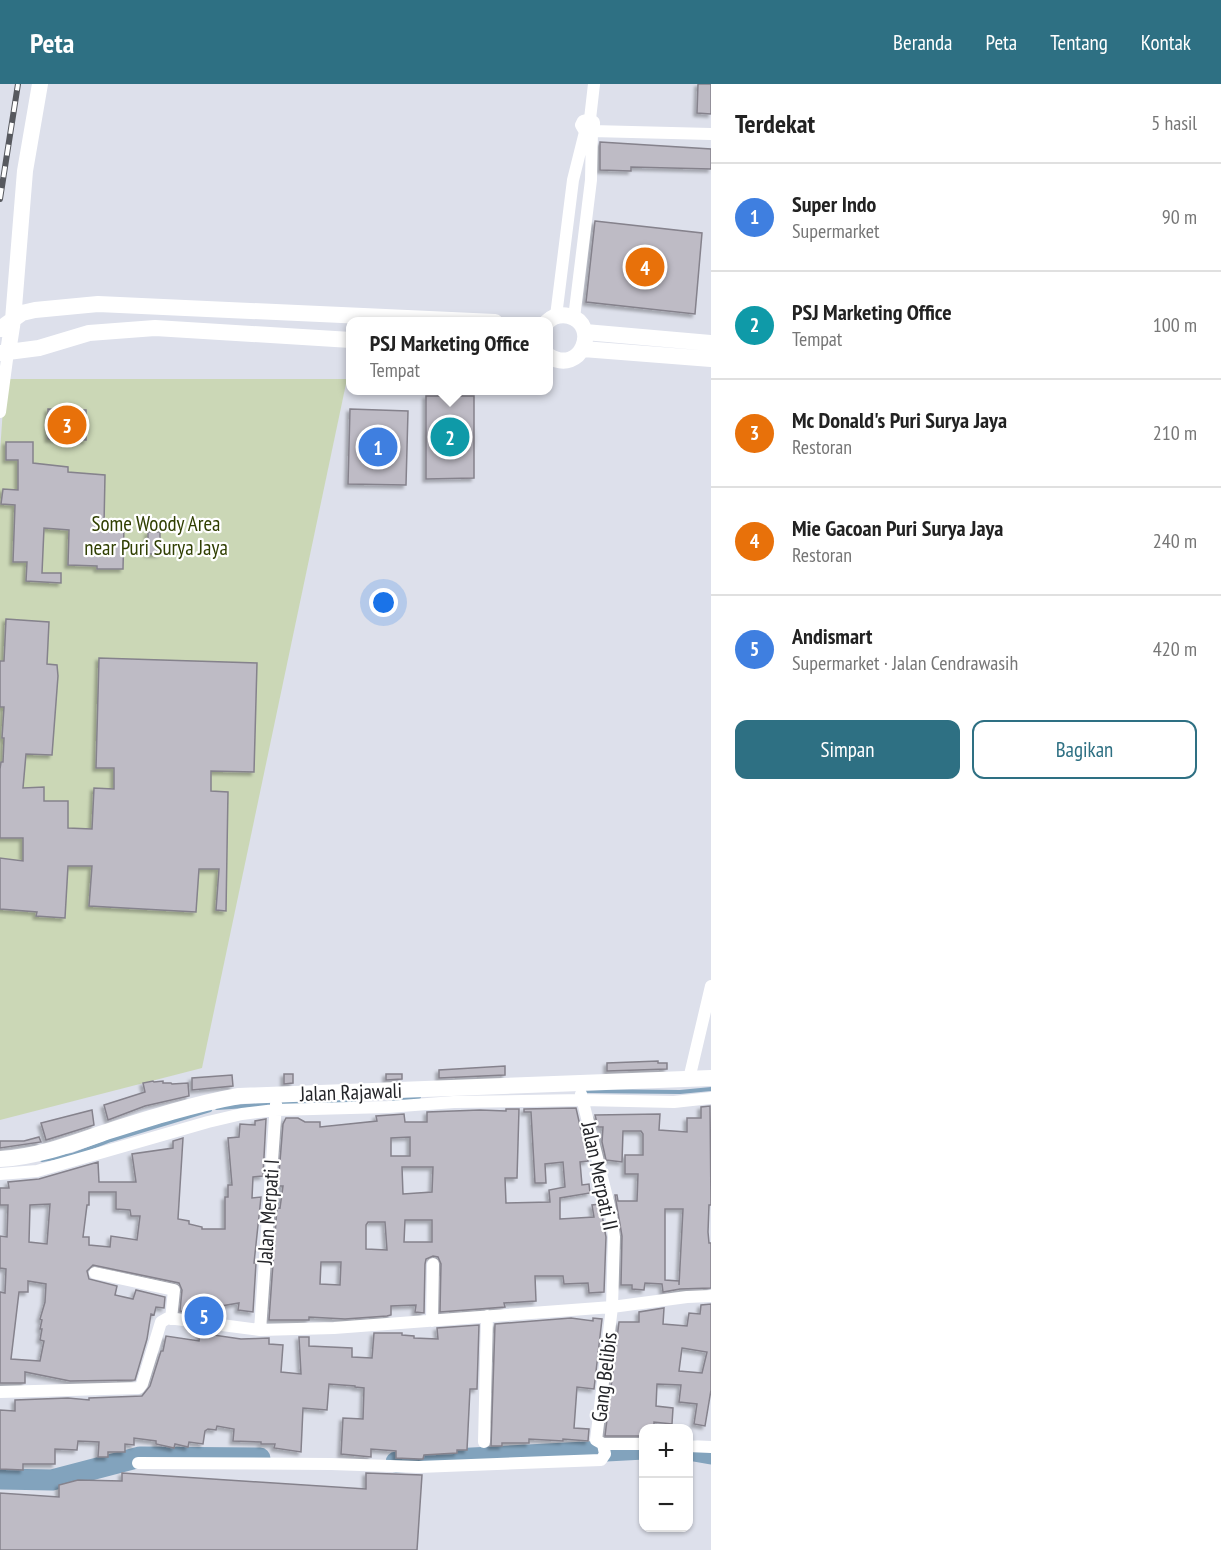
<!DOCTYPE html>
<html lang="id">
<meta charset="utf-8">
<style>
body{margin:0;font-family:"PT Sans Narrow",sans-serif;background:#f2f2f2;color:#222}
.controls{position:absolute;right:18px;bottom:18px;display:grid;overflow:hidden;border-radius:12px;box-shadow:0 2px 4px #0004}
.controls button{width:54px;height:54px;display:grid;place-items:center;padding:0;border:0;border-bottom:2px solid #e0e0e0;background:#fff;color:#222;font:30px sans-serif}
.you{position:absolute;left:384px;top:519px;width:21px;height:21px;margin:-15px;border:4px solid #fff;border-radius:50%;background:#1a73e8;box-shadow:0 0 0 9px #1a73e833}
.badge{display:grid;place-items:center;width:39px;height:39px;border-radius:50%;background:#2e7083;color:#fff;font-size:20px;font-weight:700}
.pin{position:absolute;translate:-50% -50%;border:3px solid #fff;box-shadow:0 2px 6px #0006}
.popup{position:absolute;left:346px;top:233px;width:207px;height:78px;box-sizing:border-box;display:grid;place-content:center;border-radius:12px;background:#fff;filter:drop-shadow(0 2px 4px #0005);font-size:20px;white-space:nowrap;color:#767676}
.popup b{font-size:22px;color:#222}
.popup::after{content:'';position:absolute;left:50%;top:100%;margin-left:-12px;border:12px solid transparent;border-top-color:#fff}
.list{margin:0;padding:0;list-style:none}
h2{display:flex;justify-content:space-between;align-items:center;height:78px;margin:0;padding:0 24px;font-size:26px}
h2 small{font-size:20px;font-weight:400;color:#767676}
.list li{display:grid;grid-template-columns:39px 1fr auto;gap:18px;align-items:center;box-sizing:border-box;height:108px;padding:0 24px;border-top:2px solid #e0e0e0}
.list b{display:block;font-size:22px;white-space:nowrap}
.list p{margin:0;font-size:20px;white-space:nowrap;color:#767676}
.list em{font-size:20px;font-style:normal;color:#767676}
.actions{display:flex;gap:12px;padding:18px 24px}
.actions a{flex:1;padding:14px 0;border:2px solid #2e7083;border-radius:12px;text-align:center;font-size:21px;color:#2e7083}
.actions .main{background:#2e7083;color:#fff}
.map{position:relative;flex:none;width:711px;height:1466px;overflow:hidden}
header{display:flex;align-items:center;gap:36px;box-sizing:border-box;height:84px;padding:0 30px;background:#2e7083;color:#fff}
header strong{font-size:28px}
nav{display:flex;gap:33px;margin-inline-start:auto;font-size:21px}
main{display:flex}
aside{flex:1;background:#fff}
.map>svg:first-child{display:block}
.green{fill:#cbd7b6}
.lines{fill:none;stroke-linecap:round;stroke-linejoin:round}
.stream{stroke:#82a3bd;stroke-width:4}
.river{stroke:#82a3bd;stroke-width:21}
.building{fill:#bebbc5;stroke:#85828c;stroke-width:1.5;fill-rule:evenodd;filter:url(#shadow)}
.minor{stroke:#fff;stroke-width:12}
.tertiary{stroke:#fff;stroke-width:16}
.rail-casing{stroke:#57595f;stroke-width:6}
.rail{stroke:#fff;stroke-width:4;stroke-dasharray:11;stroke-linecap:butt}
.labels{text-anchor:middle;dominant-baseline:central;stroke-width:4.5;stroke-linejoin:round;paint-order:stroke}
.park-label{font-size:21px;fill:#303f02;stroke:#fff}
.street-label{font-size:21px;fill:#242529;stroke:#fff}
</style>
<header>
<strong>Peta</strong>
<nav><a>Beranda</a><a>Peta</a><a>Tentang</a><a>Kontak</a></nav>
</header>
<main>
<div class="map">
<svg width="711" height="1466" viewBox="0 0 711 1466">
<defs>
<filter id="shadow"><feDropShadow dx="-3" dy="3" stdDeviation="1.5" flood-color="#0004"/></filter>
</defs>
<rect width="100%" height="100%" fill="#dde0eb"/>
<path class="green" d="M5,295h342l-145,689 -202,52v-668z"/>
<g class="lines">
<path class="stream" d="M583,1007l97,1 31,-3
M394,1017l25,-4
M217,1024l82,-6h55
M42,1076l30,-5 39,-15 99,-30"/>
<path class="river" d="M688,1366l23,4
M396,1378l248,-13
M0,1395l52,1 88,-23 120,1"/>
</g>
<path class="building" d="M698,0h13v30l-14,-1z
M600,58l111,7v20l-80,-2v4l-31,-1z
M595,137l107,12 -7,81 -109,-12z
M426,312h48v82l-48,1z
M48,325l38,1v30l-38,-1z
M350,325l58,2 -2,74 -58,-1z
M6,358h27v21l35,4v5l37,3 -1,50h20l-1,44h-26v-3l-29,-1 1,-35 -25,-2 -2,45h19v10l-35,-2 1,-19h-14l2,-57 -14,-1 2,-15 15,1v-30h-12z
M148,448h12v22h-12z
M6,535l43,3 -2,42 10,1 1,11 -6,79 -26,-1 -3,34 21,-1v14h24v27l24,1 2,-41 20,1v-21h-18l3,-110 158,5 -3,109 -43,-1v20l17,1 -2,119 -10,-1 3,-41h-20l-3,43 -107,-6 3,-40h-24l-3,52 -29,-2 1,-4 -37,-3v-51l23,3v-23h-23v-69l1,-7h2l1,-24h-2l2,-31h-4v-46h4z
M658,977v2h9v6l-60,2v-8z
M505,982v9l-66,3v-8z
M284,990h9v9l-9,1z
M386,990h16v5l-16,1z
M232,991l1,11 -41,4v-12z
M153,997l1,1 9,-1v2h8l1,1 16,-1 1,13 -44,10 -37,14 -4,-15 41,-13 -2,-9z
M710,1022l1,99h-2l-1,27 1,11h2v45l-31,1 -17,3 -1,-8 -17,-1 -1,7 -12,-1v-4h-11l1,-49 -7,-41h2l1,6h19l1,-27h-13v-19h18v-21l-2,-3h-18l-1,31 -16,-2 -4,-18 1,-15h-5l-3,-12 65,-1 -1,16 28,2v-14h14v-11zM665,1125h18l-4,76v-4l-14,-1z
M576,1024l12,53 -8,1 2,23 7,-1 1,9 -30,5v21l34,-2 -2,-12 8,-1 6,33 -2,55 -15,1 -1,-10 -24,1 -1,-8h-28l1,25 -32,2 1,4 -65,5 1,-48 -3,-7 -5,-1 -7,3 -1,5 -1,49 -9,-1 1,-7 -25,1v9l-4,1 -42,3 -36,-2v3h-40l8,-113 3,1 3,-22h-5l5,-62 3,-6h12l7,4h15v5l57,-6 -1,-5 28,-2 1,8h22v-10l53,-2 26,1v-2h13l-2,69h-12l1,25 44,-1 -1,-12 16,-3 -2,-25 -18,2 1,19h-11l-4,-71h-7v-3zM410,1053v19h-19v-18zM402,1083h31l-1,25 -29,2zM405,1136h27v22h-28zM368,1138h17l2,28 -21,-1v-24zM321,1178h20l-1,23 -20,-1z
M92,1026l2,15 -48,15 -5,-17z
M266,1035l-3,57 -10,1 -1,21 9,-1 -7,66h2l-3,49 -15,-2 1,-7 -24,4 -16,-2 -2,8 -17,-2 2,-21 -3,-7 -86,-18 -6,6 2,8 28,7 -2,9 18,4 3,-9 29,7 -1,11 -8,-1 -2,8 -3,-1 -4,25 -12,41 -65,1 -45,-9v11h-25v-91l5,1 1,-24 -6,-1v-32l7,1 1,-32h-8v-17h9l-1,-6 31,-3 59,-17 1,20h37l-4,-28 41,-6v-7l10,-3 -5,81 11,2v3l13,3v2h23v-32h3v-12h4l-4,-47 11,-1 1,-13 15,1v-4zM89,1108h27v17l14,1 1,6h9l-3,24 -26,-4 -1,11 -21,-2v-8h-6l4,-32h2zM50,1120l-3,40 -18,-2 1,-37zM28,1197l18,3 -1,18 -5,17 2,1 -2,9h2l-2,11 4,1 -4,20 -29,-2 8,-67h9z
M39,1053l2,5 -41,6v-7h24z
M711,1220v86l-6,36 -11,-2 3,-20 -18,-2 2,-17 -24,-1 -1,22 17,2 -1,16 -18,-2v6h-10v8h-39l14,-114h20v-10l25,-4 -1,16 24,2 2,-13 11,1 1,-9zM682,1264l25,4 -5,21 -23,-2z
M571,1234l22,3v-3l9,1 -8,70 -17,-2 -3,41 15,1 -1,12 -25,-2v2l-34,-2v4h-27v3h-11l4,-122z
M479,1241l-2,64h-7l-3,61h-10v3l-33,2 -1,4h-4l-23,-1v-7l-25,-2v8l-30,-3 2,-36 20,1 1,-31 -9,-1v-1l-26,-2 -2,26 -24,-2 -2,44 -27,-4 1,-4h-14v-2l-28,-1 1,-12 -17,-3 -1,4 -8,-1 -3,2 -2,13 -14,-2 -1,5 -13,-3 -1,4 -18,-4v-3l-22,-3v7l-9,-1v8h-17v5h-10l1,-15 -21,-1 -1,9 -22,-1v15h-32v6l-23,-1v-59l15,1v-11l53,-2 21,2v-2l53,-2 8,-10 11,-35h2l3,-15 33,5 1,-8 41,6 28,-1v6l14,1 -2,27 20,2 -2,-37h10v9l43,2v9l20,1 2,-25h28v2l12,1v2l24,1 -1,-11z
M122,1389l244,16v-16l56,2 -5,75h-417v-57l59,4v-12l19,-5 44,1z"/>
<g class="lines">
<path class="minor" d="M590,35l4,-35
M592,47l119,3
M556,232l17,-136 12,-48 -4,-7 2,-4 7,-2 4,3v6l-2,3 -1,49 -17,138
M0,328l8,-60
M689,995l22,-93
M581,1010l30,119 3,24 -2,70 -16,133 7,4
M0,1090l37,-3 171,-49 34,-8 33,-4 113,-3 66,-5 129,-2 91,2 37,-4
M95,1189l79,17 -3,29
M432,1237l1,-57
M260,1246l16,-226
M0,1308l139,-4 3,-4 19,-62 7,-4 92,12 74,-2 278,-21 75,-10 24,-1
M484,1358l3,-126
M603,1360h41
M688,1362l23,1
M138,1379l193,1 88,3 182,-7 4,-6 -2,-10"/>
<path class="tertiary" d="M547,238c6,-6 13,-8 22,-6 32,9 12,60 -20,40
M0,245l22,-16 13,-3 63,-6 397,18
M585,248l126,11
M583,265l128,10
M8,268l5,-32 12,-149 15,-87
M0,269l39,-5 50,-15 66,-5 196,12
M0,1075c37,-2 72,-15 106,-27 44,-14 88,-28 133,-36l472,-18"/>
<g class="rail-casing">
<path id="rail" d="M0,115l18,-115"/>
</g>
<use href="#rail" class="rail"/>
</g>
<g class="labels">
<g class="park-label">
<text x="156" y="439">Some Woody Area<tspan x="156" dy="24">near Puri Surya Jaya</tspan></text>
</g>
<g class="street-label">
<text transform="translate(351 1008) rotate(-2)">Jalan Rajawali</text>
<text transform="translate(600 1092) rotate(78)">Jalan Merpati II</text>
<text transform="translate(268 1128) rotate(-86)">Jalan Merpati I</text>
<text transform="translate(604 1293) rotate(-83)">Gang Belibis</text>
</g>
</g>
</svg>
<div class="controls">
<button>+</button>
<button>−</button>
</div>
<div class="you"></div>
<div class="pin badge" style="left:378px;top:363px;background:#3f7fe0">1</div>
<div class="pin badge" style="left:450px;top:353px;background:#0f9aa8">2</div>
<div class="popup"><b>PSJ Marketing Office</b>Tempat</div>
<div class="pin badge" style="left:67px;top:341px;background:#e8710a">3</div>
<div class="pin badge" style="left:645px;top:183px;background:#e8710a">4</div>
<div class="pin badge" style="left:204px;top:1232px;background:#3f7fe0">5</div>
</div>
<aside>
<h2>Terdekat<small>5 hasil</small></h2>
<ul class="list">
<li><span class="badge" style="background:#3f7fe0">1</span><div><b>Super Indo</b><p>Supermarket</p></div><em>90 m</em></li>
<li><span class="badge" style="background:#0f9aa8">2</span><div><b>PSJ Marketing Office</b><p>Tempat</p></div><em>100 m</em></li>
<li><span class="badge" style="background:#e8710a">3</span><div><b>Mc Donald's Puri Surya Jaya</b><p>Restoran</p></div><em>210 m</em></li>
<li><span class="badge" style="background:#e8710a">4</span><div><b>Mie Gacoan Puri Surya Jaya</b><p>Restoran</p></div><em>240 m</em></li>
<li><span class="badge" style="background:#3f7fe0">5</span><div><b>Andismart</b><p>Supermarket · Jalan Cendrawasih</p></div><em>420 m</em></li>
</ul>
<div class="actions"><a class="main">Simpan</a><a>Bagikan</a></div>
</aside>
</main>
